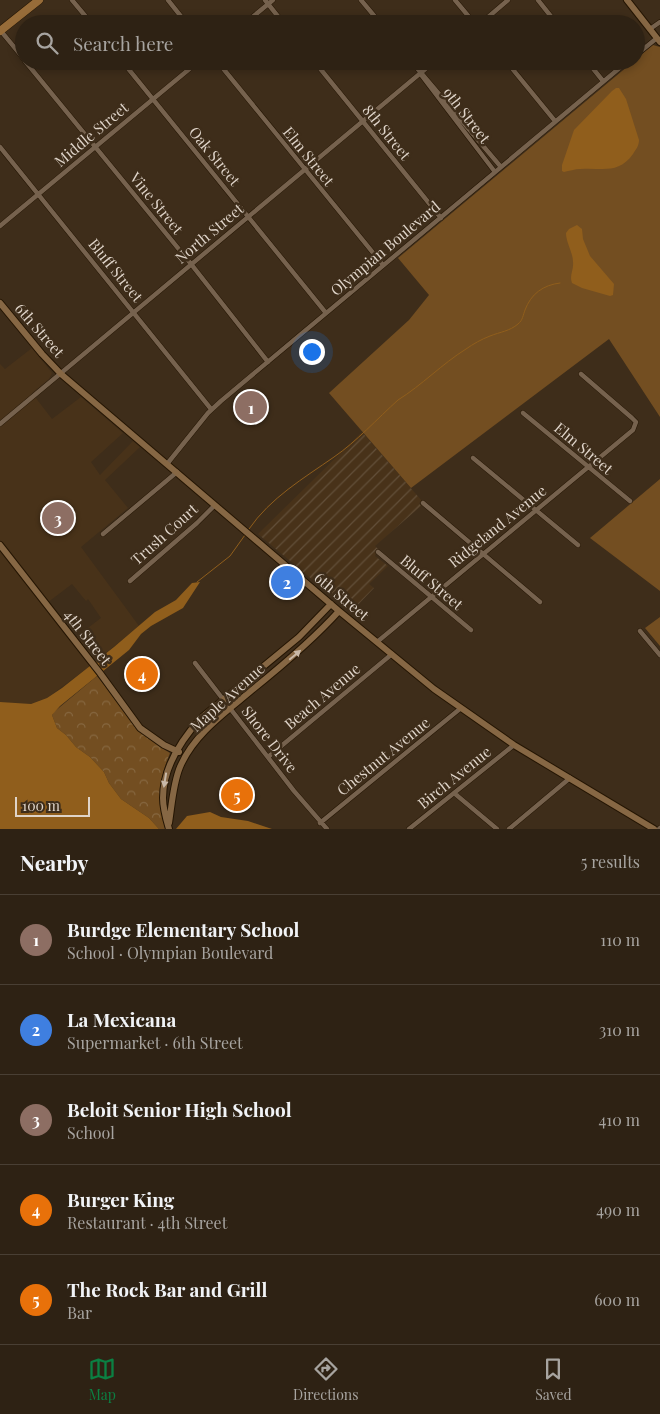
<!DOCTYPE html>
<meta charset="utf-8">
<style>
body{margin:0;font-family:"Playfair Display",serif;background:#362a1d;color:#f1f3f6}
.scale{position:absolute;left:15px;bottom:12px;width:75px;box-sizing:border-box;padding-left:5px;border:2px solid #dfd4c9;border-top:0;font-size:14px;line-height:18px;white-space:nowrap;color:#dfd4c9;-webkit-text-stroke:4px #3e2d1a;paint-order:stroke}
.you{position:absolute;left:311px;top:351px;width:18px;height:18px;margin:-12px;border:4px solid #fff;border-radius:50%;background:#1a73e8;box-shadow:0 0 0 8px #1a73e833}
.badge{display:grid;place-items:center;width:32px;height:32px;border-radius:50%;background:#0b8043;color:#fff;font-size:16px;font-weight:700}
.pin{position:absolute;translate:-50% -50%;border:2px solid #fff;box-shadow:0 1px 5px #0006}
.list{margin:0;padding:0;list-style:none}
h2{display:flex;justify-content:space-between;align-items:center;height:65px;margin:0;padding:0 20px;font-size:21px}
h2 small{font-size:16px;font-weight:400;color:#a7a4a0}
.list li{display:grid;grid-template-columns:32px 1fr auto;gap:15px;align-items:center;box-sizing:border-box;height:90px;padding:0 20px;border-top:1px solid #493f34}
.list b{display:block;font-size:19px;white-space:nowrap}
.list p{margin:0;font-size:16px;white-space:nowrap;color:#a7a4a0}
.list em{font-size:16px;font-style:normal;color:#a7a4a0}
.icon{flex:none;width:28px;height:28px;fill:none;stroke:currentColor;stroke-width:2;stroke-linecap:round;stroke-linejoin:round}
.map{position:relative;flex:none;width:660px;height:829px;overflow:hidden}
.search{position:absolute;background:#2e2214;box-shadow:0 2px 8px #0003;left:15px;right:15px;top:15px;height:55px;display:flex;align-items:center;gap:12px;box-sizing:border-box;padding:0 18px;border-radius:28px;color:#a7a4a0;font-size:19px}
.sheet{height:515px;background:#2e2214}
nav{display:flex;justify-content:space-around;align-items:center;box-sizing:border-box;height:70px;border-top:1px solid #493f34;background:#2e2214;font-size:14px;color:#a7a4a0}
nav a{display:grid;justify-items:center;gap:2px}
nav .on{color:#0b8043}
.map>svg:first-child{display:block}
.built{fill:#483219}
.industrial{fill:url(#industrial-furrows)}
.green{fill:#734e21}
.park{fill:url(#park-crowns)}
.water{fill:#905e1c}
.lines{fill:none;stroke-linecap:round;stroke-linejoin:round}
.stream{stroke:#905e1c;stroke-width:1}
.street-casing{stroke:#241503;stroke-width:5.5}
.secondary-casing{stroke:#241503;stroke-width:8}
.primary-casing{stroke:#241503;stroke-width:9}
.street{stroke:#76624e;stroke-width:4.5}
.secondary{stroke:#866744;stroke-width:6}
.primary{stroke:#976c39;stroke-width:8}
.oneway{fill:#c9b9a8}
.labels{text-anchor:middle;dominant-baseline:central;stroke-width:5;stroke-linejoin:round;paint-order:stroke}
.street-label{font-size:15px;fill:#dfd4c9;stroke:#3e2d1a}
</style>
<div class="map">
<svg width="660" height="829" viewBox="0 0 660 829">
<defs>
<pattern id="industrial-furrows" width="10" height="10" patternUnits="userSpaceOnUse" patternTransform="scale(1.25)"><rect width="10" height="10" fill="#483219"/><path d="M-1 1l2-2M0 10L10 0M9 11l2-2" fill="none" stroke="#624f39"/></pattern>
<pattern id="park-crowns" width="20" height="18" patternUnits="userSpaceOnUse" patternTransform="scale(1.25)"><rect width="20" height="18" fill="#734e21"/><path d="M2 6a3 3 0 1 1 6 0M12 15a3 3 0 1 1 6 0" fill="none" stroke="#866740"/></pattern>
</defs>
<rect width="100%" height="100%" fill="#3e2d1a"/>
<path class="built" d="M32,348l20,25 -3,6 -17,14 20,26 29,-22 42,36 -32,29 9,13 33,-34 7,6 -35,33 23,28 -47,39 58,79 -43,35 -20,-24 25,-19 -13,-19 -2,2 -14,-17 -29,22 47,60 -43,32 -16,6h-16l-15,-2v-338l5,5z"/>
<path class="industrial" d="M362,432l60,69 -3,2 2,3 -46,40 4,4 -3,3 -1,3 13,10 -19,18 5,4 -23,24 -93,-78z"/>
<path class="green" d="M653,45l7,2v370l-51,-78 -198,149 -82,-95 80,-73 20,-25 -31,-37 236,-197h2v-2z
M660,479v112l-70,-53z
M660,617v29l-15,-18z"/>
<path class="park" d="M97,676c22,28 41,59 73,77 -13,31 -10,44 -5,76h-6l-10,-11 -28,-19 -12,-16 -5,-11 -14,-15 -14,-10 -10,-12 -9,-7 -5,-13 2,-3z"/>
<path class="water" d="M616,88h3l7,11 13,41c0,6 -3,9 -6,14 -15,21 -31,13 -53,15 -5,0 -11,2 -16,3l-2,-1v-6l12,-35 38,-39z
M577,225l5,4 1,10 7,17 24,28 -1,11 -3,1 -28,-8 -10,-5c-3,-8 2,-13 1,-21 0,-10 -7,-19 -7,-29l3,-4z
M200,582l-17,26 -32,18 -10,8 -12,16 -69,56 -8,9 5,13 9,7 10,12 14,10 14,15 5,11 12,16 28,19 10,11h-159v-127l31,2 16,-6 15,-10 52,-41 41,-35 21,-12 16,-17z
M210,812l11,5 27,4 24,8h-96l11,-13z"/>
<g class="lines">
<path class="stream" d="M249,529c21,-31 55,-51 85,-72 22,-15 44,-39 64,-57 24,-15 44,-36 68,-51 7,-5 16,-10 24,-13 10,-4 20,-5 28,-12 5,-4 5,-9 7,-14 6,-16 18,-25 35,-27
M197,582l33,-26 15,-21"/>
<g class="street-casing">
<path id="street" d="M72,0l20,24
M168,0l19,24
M265,0l19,24
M361,0l20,24
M455,0l20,24
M538,0l19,24
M244,24l29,-24
M480,24l28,-24
M650,29l10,-7
M0,30l24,29
M636,55l21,-17
M25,61l166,203 77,98
M122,61l204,252
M217,61l166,204
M314,61l127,157
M411,61l90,106
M506,61l49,60
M587,61l16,20
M422,76l73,96
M0,147l211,262
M0,226l199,-165
M523,413l107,88
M0,424l435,-363
M473,458l105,87
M167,464l41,-51 13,-12 407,-340
M423,503l117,99
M103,534l74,-62
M378,552l93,78
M130,581l67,-58 18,-18
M640,631l20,24
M377,642l256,-212 3,-8 -4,-4 -51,-44
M195,663l99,128 33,38
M268,757l124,-103
M454,793l43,36
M320,823l141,-115
M409,829l105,-84
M509,829l61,-51
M659,829l1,-1"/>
</g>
<g class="secondary-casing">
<path id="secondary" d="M627,0l33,42
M0,303l42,51 19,20 278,237 95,78 80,56 140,84
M0,545l100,128 40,55 24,17 15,7
M169,823c3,-19 4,-39 11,-56 14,-33 46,-55 72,-77 31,-25 61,-50 87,-79
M169,829c-3,-10 -6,-20 -6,-31 0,-30 18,-58 38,-80l98,-81 32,-33"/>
</g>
<g class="primary-casing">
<path id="primary" d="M0,31l39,-31"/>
</g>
<use href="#street" class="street"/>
<use href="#secondary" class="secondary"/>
<use href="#primary" class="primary"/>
</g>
<defs><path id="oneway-solid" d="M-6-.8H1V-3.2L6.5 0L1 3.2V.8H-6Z" transform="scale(1.25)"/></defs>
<g class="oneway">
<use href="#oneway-solid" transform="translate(295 655) rotate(-40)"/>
<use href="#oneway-solid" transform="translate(165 780) rotate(99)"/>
</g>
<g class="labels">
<g class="street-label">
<text transform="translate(467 115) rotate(52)">9th Street</text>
<text transform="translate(387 132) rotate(51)">8th Street</text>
<text transform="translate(91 134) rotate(-40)">Middle Street</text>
<text transform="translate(215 156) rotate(51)">Oak Street</text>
<text transform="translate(309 156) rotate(51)">Elm Street</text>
<text transform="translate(157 203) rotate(51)">Vine Street</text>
<text transform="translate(209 233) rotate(-40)">North Street</text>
<text transform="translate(385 248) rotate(-40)">Olympian Boulevard</text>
<text transform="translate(116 270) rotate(51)">Bluff Street</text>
<text transform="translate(40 330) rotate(49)">6th Street</text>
<text transform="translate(584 448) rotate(40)">Elm Street</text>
<text transform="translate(497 526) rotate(-39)">Ridgeland Avenue</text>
<text transform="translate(164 534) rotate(-42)">Trush Court</text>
<text transform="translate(432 582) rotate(40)">Bluff Street</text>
<text transform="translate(342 596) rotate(40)">6th Street</text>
<text transform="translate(88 637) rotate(52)">4th Street</text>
<text transform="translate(322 696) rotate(-40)">Beach Avenue</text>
<text transform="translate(227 697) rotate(-42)">Maple Avenue</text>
<text transform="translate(270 739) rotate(52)">Shore Drive</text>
<text transform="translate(383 756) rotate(-39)">Chestnut Avenue</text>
<text transform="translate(454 777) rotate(-39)">Birch Avenue</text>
</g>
</g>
</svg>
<div class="scale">100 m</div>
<div class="you"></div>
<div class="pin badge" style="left:251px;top:407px;background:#8d6e63">1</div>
<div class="pin badge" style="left:287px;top:582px;background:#3f7fe0">2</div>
<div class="pin badge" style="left:58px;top:518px;background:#8d6e63">3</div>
<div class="pin badge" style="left:142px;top:674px;background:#e8710a">4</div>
<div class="pin badge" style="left:237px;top:795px;background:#e8710a">5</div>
<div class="search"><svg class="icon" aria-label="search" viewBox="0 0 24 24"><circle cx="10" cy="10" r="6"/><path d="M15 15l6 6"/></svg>Search here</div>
</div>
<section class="sheet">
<h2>Nearby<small>5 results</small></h2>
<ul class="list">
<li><span class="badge" style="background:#8d6e63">1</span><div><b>Burdge Elementary School</b><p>School · Olympian Boulevard</p></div><em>110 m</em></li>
<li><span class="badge" style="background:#3f7fe0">2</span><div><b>La Mexicana</b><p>Supermarket · 6th Street</p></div><em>310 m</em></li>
<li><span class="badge" style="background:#8d6e63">3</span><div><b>Beloit Senior High School</b><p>School</p></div><em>410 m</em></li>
<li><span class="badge" style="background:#e8710a">4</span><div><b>Burger King</b><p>Restaurant · 4th Street</p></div><em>490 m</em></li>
<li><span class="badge" style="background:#e8710a">5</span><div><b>The Rock Bar and Grill</b><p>Bar</p></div><em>600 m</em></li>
</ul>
</section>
<nav>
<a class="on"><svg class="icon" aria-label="map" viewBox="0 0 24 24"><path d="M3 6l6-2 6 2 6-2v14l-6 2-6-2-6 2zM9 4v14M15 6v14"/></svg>Map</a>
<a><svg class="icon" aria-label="directions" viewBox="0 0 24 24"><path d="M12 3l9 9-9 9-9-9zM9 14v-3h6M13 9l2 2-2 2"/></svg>Directions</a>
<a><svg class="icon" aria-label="saved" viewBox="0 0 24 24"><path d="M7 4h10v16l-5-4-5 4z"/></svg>Saved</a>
</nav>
